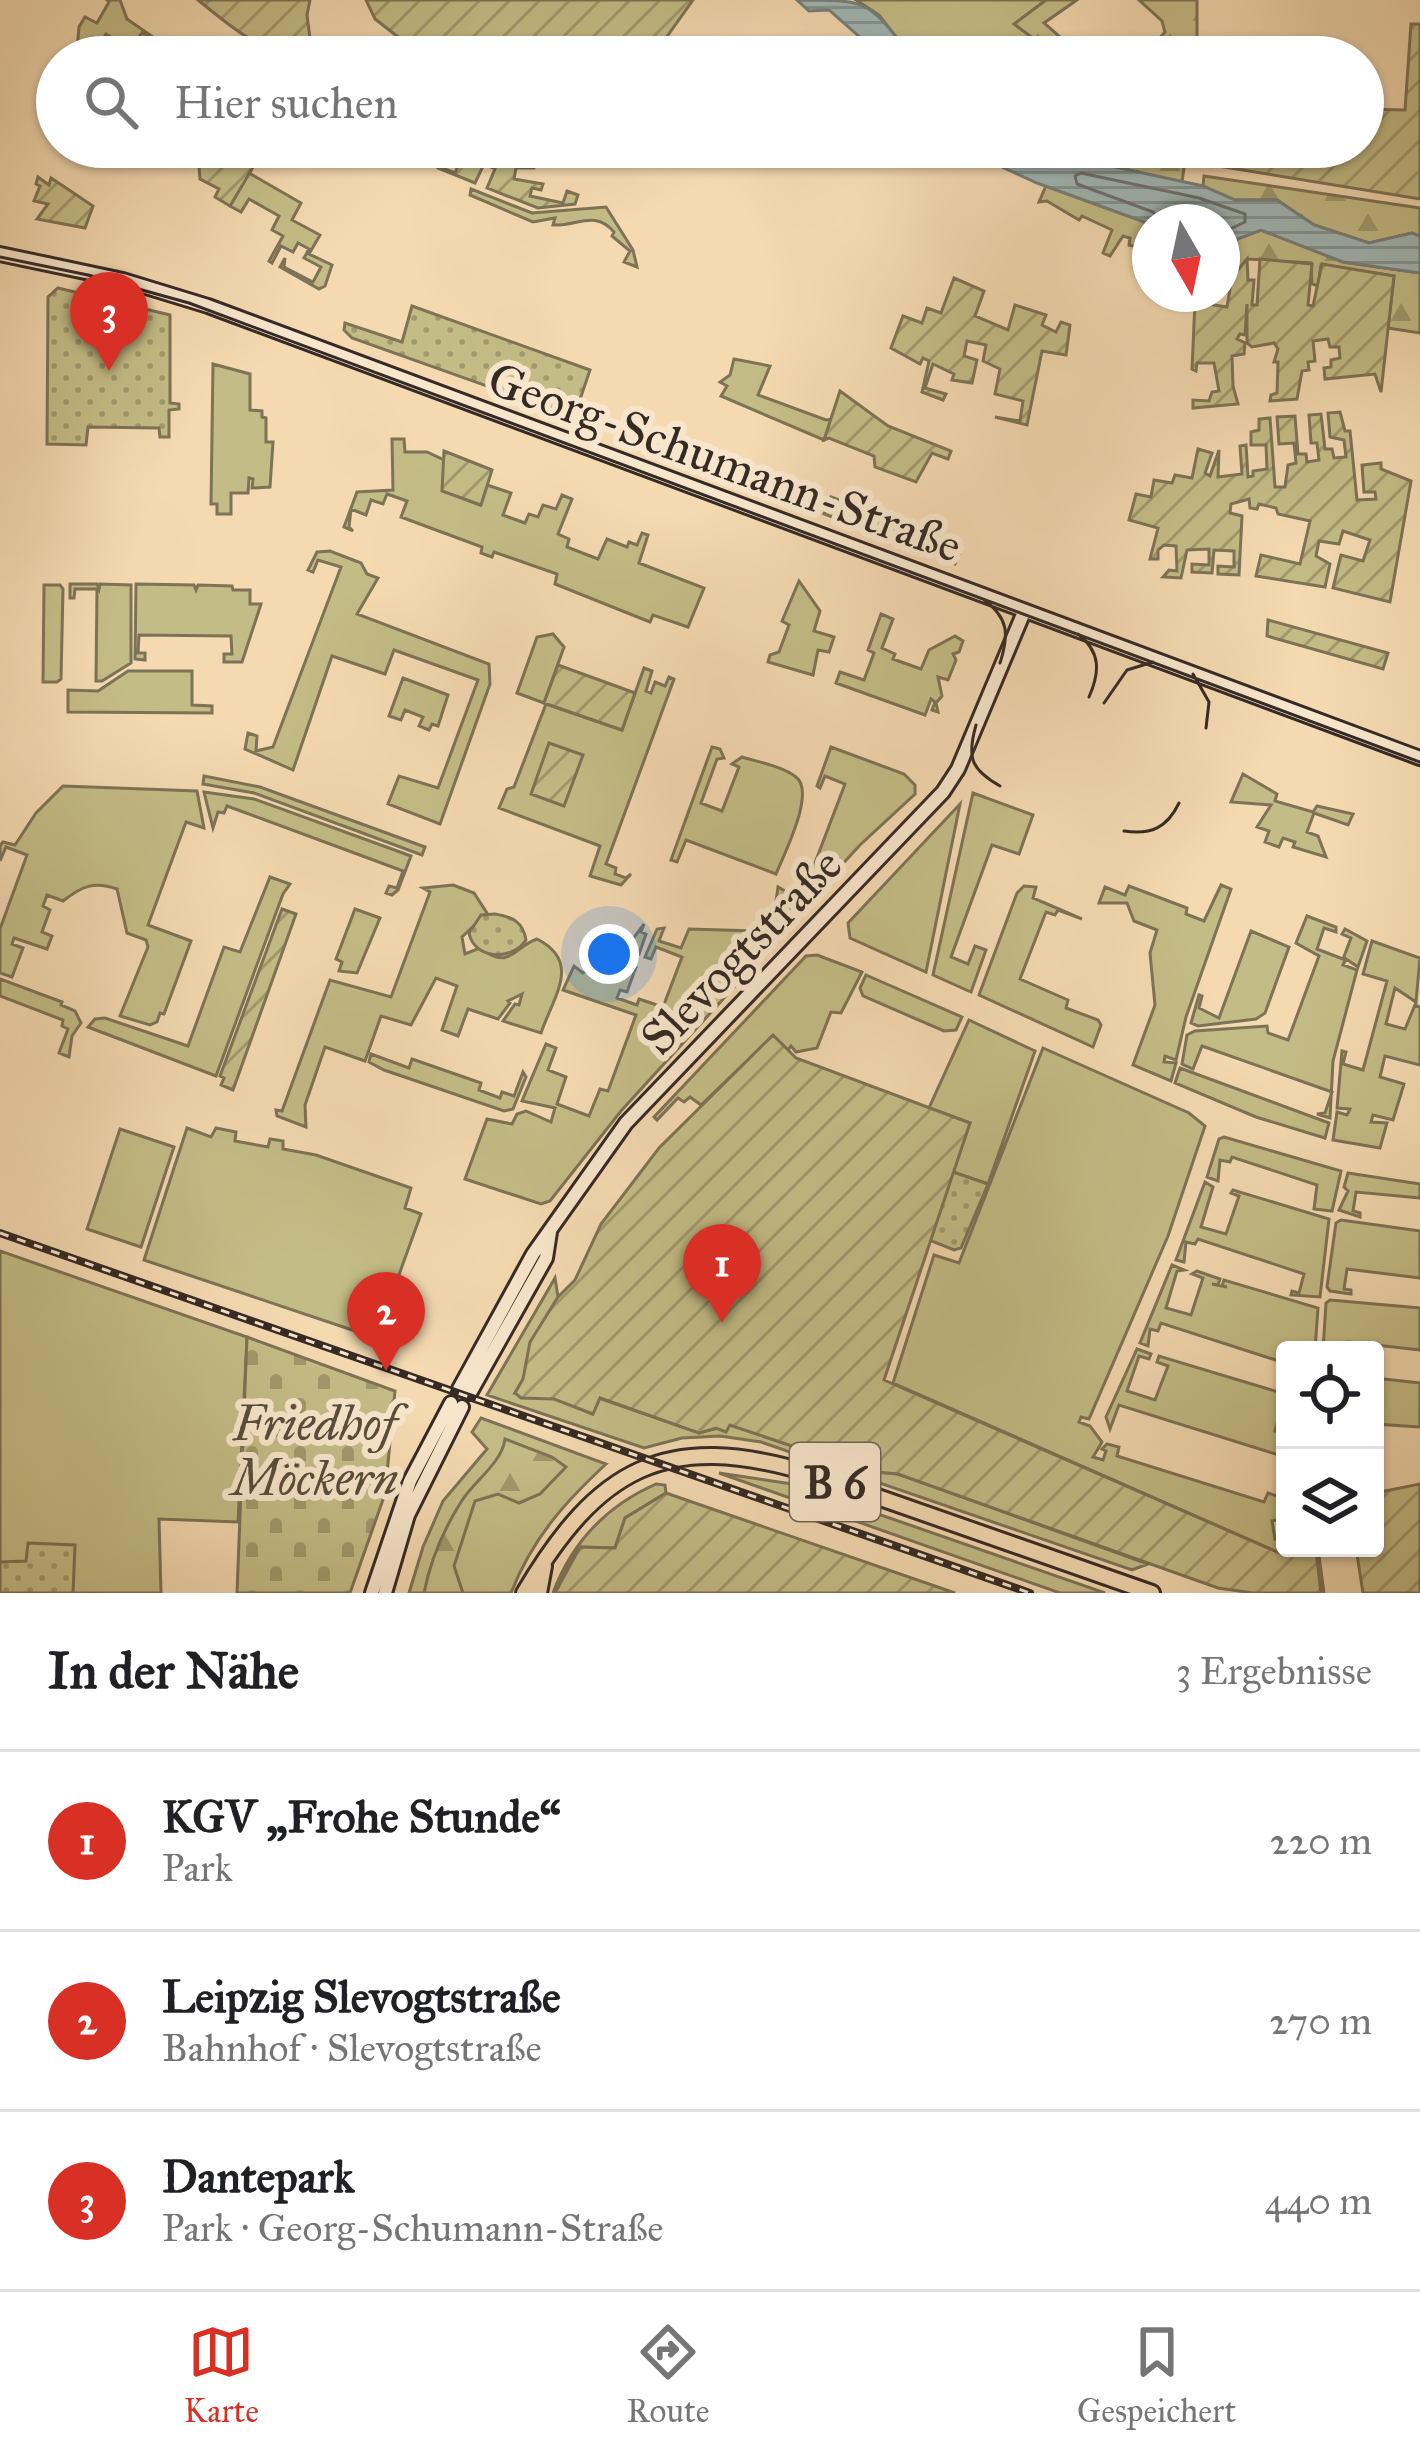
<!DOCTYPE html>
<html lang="de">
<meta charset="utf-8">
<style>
body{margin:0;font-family:"IM FELL Great Primer",serif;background:#f6f6f6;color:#202124}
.controls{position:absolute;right:36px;bottom:36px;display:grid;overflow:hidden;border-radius:12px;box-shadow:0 3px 9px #0004}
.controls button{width:108px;height:108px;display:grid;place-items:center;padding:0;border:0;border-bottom:3px solid #e0e0e0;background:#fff;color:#202124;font:60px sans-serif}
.compass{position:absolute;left:1132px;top:204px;width:108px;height:108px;border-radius:50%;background:#fff;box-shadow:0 3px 9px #0004;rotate:171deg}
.you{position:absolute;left:609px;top:954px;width:42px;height:42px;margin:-30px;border:9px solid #fff;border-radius:50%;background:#1a73e8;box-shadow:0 0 0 18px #1a73e833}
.badge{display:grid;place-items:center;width:78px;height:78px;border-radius:50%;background:#d93025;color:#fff;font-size:39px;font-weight:700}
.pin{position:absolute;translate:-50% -99px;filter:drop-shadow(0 3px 6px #0008)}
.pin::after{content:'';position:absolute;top:63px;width:42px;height:36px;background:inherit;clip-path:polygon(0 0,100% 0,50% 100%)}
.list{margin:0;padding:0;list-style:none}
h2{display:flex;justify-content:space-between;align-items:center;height:156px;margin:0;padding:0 48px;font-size:51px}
h2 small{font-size:39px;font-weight:400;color:#757577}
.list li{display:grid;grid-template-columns:78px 1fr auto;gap:36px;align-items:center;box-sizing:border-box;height:180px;padding:0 48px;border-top:3px solid #e0e0e0}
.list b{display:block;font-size:45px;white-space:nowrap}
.list p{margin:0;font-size:39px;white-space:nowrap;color:#757577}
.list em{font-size:39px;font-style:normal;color:#757577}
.icon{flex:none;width:66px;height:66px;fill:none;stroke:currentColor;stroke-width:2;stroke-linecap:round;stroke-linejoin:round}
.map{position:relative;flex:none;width:1420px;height:1593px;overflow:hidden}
.search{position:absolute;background:#fff;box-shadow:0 3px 9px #0004;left:36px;right:36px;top:36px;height:132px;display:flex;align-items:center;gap:30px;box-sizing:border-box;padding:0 42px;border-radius:66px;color:#757577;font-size:45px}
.sheet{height:696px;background:#fff}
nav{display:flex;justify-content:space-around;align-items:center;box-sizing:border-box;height:168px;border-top:3px solid #e0e0e0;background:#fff;font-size:33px;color:#757577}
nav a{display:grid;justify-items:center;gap:6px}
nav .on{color:#d93025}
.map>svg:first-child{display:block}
.grass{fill:#c4bc86;stroke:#7d7356;stroke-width:3}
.forest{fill:url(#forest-firs);stroke:#7d7356;stroke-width:3}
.cemetery{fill:url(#cemetery-stones);stroke:#7d7356;stroke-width:3}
.park{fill:url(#park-dots);stroke:#7d7356;stroke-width:3}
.garden{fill:url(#garden-furrows);stroke:#7d7356;stroke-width:3}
.water{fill:url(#water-rules);stroke:#767f7c;stroke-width:3}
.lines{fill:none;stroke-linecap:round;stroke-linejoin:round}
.shore{stroke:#6b716e;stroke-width:3}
.secondary-casing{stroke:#362a25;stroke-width:18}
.primary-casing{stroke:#362a25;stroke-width:20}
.secondary{stroke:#f8e6cc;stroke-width:12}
.primary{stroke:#f4d9b1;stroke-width:14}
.tram{stroke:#362a25;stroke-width:3}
.rail-casing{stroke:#362a25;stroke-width:8}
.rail{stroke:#f8e6cc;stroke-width:3;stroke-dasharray:9;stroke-linecap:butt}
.labels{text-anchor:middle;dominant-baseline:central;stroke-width:12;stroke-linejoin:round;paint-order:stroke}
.shield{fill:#f8e6cc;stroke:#706257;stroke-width:3}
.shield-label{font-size:45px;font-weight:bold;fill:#362a25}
.street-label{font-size:48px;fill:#362a25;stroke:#f8e6cc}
.park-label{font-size:48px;font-style:italic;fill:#5a4e3d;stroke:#f8e6cc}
</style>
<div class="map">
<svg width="1420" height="1593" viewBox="0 0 1420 1593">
<defs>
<pattern id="forest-firs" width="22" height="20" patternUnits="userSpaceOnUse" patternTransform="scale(3)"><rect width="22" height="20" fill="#c4bc86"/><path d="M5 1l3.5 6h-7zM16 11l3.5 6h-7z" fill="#a0996d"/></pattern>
<pattern id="cemetery-stones" width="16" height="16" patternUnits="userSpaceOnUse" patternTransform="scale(3)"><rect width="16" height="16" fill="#c4bc86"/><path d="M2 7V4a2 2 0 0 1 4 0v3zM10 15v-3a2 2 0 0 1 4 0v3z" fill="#a0996d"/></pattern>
<pattern id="park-dots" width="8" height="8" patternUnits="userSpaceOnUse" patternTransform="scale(3)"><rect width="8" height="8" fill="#c4bc86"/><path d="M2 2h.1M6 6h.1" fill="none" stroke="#a0996d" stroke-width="1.8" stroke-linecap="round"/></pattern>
<pattern id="garden-furrows" width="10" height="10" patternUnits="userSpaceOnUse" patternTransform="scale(3)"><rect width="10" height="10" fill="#c4bc86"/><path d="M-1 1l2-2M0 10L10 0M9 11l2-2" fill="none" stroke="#a0996d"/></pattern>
<pattern id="water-rules" width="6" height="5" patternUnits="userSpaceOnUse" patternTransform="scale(3)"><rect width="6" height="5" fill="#a0b8b6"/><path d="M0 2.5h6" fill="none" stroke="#839694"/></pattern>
</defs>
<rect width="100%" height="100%" fill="#f4d9b1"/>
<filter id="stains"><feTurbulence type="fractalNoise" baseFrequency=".00167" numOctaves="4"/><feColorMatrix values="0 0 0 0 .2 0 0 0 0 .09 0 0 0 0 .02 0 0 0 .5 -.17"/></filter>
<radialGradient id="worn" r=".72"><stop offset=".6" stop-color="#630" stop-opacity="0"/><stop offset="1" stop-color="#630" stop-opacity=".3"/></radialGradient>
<path class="grass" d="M107,0h13l7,19 33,23v15h-10l8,-13 -16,-11 -7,9 -12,3 -17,-11 -15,23 -14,-8 2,-22 6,-10 12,6 12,-21z
M856,0h190l-31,24 43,33h-146l-33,-42z
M249,173l52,30 -9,17 28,15 -11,19 23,11 -7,21 -6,3 -39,-22 5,-9 -1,9 29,15 8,-15 -17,-9 5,-9 -11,-6 -5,9 -12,-6 -9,17 -3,-2 14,-25 -11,-6 7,-14 -30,-17 -8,13 -11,-6z
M1046,186l104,38v26l-21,-5 1,-7 -7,-2 -13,20 -7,-3 9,-23 -30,-14 -3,4 -32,-19 -8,1z
M471,189l61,24 74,-6 27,43 4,17 -13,-5 6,-11 -18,-15 2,-4c-19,-23 -38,-5 -61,-7l2,-7 -22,4 -63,-27z
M734,359l36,7 -12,29 68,25 7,-1 -9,21 -103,-44 6,-10 -7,-4 10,-7z
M213,364l37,10v36l12,1v6l4,1v24h7l-3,45 -18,1 1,-9 -4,-1 -1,15h-17v21h-14v-10h-6z
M392,439h12l1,13h22l17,8 -1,31 37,14 7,-20 24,8 -8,22 22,8 4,-9 9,3 5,-12 13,4 6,-14 10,4 -14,35 11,5 -2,8 31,12 9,-20 20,8 2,-5 8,3 5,-12 6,2 -9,28 65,25 -16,39 -35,-12 -3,7 -95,-38 2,-10 -63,-22 -2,5 -11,-4 1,-6 -81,-30 6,-16 -20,-7 -4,10 -12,-4 -5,15 -15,-6 -2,18 4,4 -9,-4 13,-35 36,-2z
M317,552l13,-1 31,12 6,11 11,4 -21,36 132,50 1,20 -50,140 -52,-20 11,-28 39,12 40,-108 -84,-30 -9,24 -53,-18 -39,114 -48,-21 3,-16 9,3 -1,15 17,-4 68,-180 -23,-7 -5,12 -5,-2z
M799,581l21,30 -6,20 20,6 -5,15 -11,-2 -5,25 -45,-13 2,-7 9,-3 10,-27 -7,-4z
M70,584h27l2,5 1,-5 31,1v78l-29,18h-6l1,-92h-22l-1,9h-4z
M136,584l58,1 2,5 2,-5 34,1 1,4h17v14h11l-19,58h-18v-8h8l-1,-18 -92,-1 -1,18h7v7l-10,-1z
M44,585h16l3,4 -2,90 -4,3h-14z
M881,614l12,5 -11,29 13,6 -2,5 28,10 8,-19 26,-14 8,5 -4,11 -6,2 3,6 -8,20 -10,-3 4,19 -6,7 2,9 -6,-2 3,-8 -4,-3 -6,16 -89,-32 4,-11 24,8 10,-27 -6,-3z
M553,634l11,13 -20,56 -27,-10 20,-56z
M644,668l8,3 -6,20 5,2 4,-11 10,4 4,-9 5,2 -68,185 10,4 -1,6 11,4 5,-4 -10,11 -31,-9 10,-30 -101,-38 8,-19 7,-2 32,-83 76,26z
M128,671h64v34l20,1v7l-144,-1v-22l30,1z
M403,678l45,17 -10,31 -6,-2 -3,6 -10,-4 4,-9 -18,-7 -4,10 -12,-4z
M712,747l8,2 4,9 -7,1 -16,44 21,8 17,-44 -7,-3 10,-7c16,5 40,9 54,20 20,15 -12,77 -20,97l-90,-34 -9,22 -6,-2z
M831,747l73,27 11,11v9l-55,51 -55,60 -11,5 -19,-2 3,-21 19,11 4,-10 4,1 40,-105 -20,-8 -5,12 -3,-2z
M1243,774l34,20 -2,7 38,11 4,-6 36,8 -5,11 -34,-12 -7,19 11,4 8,21 -33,-10 2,-5 -12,-4 -4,9 -14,-5 4,-11 -12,-4 14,-22 -40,-3z
M204,776l56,11 165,60 -3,8 -168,-62 -51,-9z
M63,786l134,5 7,37 -18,-6 -38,103 43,16 -27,73 -4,-1 -3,9 -7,3 -30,-9 28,-69 -2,-7 -19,-7 -10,-44c-23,-8 -35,-3 -54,12l-16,-6 -4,11 7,4 -8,22 10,4 -5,13 -33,-11 -2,6 11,4 -11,29 -12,-4v-44l27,-74 -21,-8 -6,14v-15l3,-4 12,3 21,-32z
M204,792l50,7 157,57 -13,34 -6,5 -6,-2 3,-7 8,2 6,-17 -176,-65 -3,7 -6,-1 -5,16z
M973,793l60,22 -14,39 -27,-9 -41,112 17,7 7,-18 11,4 -15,42 -38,-17z
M960,804l-34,168 -76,-34 -2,-15z
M270,877l20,7 -7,10 -67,182 -128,-49 7,-8 10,-1 83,28 36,-99 16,5z
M453,885l21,8 13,20 -25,24 3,17 15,-6c31,23 33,-1 57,-9 45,23 17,56 4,94l-38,-12 12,-17 4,1 3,-11 -14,7 2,2 -12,16 -30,-10 -10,27 -16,-6 15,-44 -21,-8 -25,47 -30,-9 -16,45 -40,-14 -20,58 1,22 -29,-11 -1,-6 6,1 48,-131 61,17 39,-105 -7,-4z
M1221,885l10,4 -45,128 -10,43 -11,-4 -1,6 12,1 -5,18 -38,-16 22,-60 -5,-52 7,-23 -23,-9 -7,-18h-28l6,-16 20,8 4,-9 58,22 -1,6 18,7z
M1024,886l12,1 -3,11 49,21 -24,-9 -3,5 -9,-3 -26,67 48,21 -2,8 32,12 3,5 -8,22 -114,-52 38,-102z
M355,909l25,9 -23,55 -18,-2 3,-9 -6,-3z
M1307,916l29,11v5l-12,-4 -7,21 26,10 8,-21 -9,-4 3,-5 22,12 -9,26 -12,-8 -3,6 14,5 -24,91 -3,57 -13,-4 8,-1 7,-21 -130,-46 -9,23 -11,-5 5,-29 8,-4 72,-5 1,7 20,7 31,-84 -23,-13z
M644,924l-3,8 5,2 -7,20 -6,-2 -4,12 7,3 -9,25 -7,-2 -3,8 20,7 2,-6 24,8 19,-50 -26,-10 -5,12 -6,-2 12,-28 7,-1 -5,13 22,7 8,-19 68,2 10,5v15l-146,160 -71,90 -9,3 -76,-25 22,-60 25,5 5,-10 9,-3 25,11 4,-14 -33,-7 24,-57 10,4 -8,22 18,7 -9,27 32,12 11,-27 8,2 28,-76 -73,-25 11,-24 9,7 10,-7 -1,-9 32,-6z
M1251,931l38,16 -24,66 -9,6 -58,7 -7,-3 8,-28 3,1 -3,12 20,10z
M1372,941l48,17 -4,44 -21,-14 -9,36 19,5 10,-24 5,2v58l-35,-9 -5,21 24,7 -11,36 -20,-5 -2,7 16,1 -7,25 -47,-8 4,-28 10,3 3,-6 -13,-1 5,-57 4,1 -3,12 20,6 24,-89 -24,-7z
M817,955l45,17 -21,41 -10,-1 -14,36 -21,4 -5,-6 -3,4 -15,-14 -72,69 -11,-8 -6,5 -6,-4 -21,22 -3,-3 152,-161z
M866,975l96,42 -6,13 -12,1 -81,-35 -3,-8z
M0,979l62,23 -1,3 14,6 6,12 -9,13 -3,21 -10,-4 9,-24 -6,-3 1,-6 -63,-24z
M969,1020l66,31 -47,133 -35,-12 17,-49 -41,-15z
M1043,1048l146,65 16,13 -37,110 -79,183 -8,-2 -2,5 11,4 12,16 -9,15 10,3 3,-9 -4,-2 5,-5 12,3 -2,9 147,46 4,-9 17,6v19l-13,3 3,18 10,-1v10h33l6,45 -9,-42 -31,4 -391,-172 41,-128 25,8z
M371,1054l38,14 3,-9 69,24 -2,7 21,8 2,-6 12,4 9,-24 3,5 -13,32 -9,2 -120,-41 -15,-8z
M1180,1068l149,55 -4,15 -69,-21 -81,-34z
M187,1128l24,9 5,-9 20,4 -1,9 33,6 2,-8 13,2v8l33,6 95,33 -6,20 16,6 -45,124 -232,-78z
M120,1129l54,18 -33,100 -54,-18z
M1224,1137l117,34 -9,40 -18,-2 3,-24 -85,-28 -2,5 -10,-2 -2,21 -11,-4 12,-38z
M1348,1173l72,11v14l-64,-6 -3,19 7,2v4l-21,-7 9,-19 -4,-4z
M1205,1182l8,5 -12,40 25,7 13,-38 -8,-3 2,-3 96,29 -9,78 -29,-2 1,-4 7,2 5,-19 -106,-35 -3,5 -9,-2 -2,20 -8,-2z
M1341,1220l79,11v47l-73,-9 -3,20 7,1v4l-21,-3 -3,-4 9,-64z
M0,1251l247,86 -9,185 -79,-3 2,74h-161z
M1172,1265l12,5 -7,1 -11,37 25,7 12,-37 -11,-4 5,-3 23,8 -2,6 -6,-1 15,3 -5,-1 2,-6 94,28 -3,42h-30v13l-124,-40 -3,8 -8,-2 -2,17 -8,-3z
M555,1278l3,19 7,11 -50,85 24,-2 53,23 7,-16 100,35 31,-8 136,46 32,3 250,90 -16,6 -371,-128 -41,-6 -38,2 -38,10 -157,-53z
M1330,1300l90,8v42l-71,-8 -10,1 -1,7h-15l3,-47z
M1137,1349l14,5 -2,5 -10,-3 -12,35 28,9 13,-34 -11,-4 2,-6 126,38 -10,37 10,3v23l-166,-52 -9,24 -4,-12z
M1375,1378l45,5v44l-45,-3z
M481,1418l125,46c-42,39 -74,75 -95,129h-102l14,-46 20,-46 44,-52 -15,-17z
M719,1473l73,11 313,109h-45z
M656,1484l9,1 1,8 -41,25 -10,30 -36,-1 -26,46c19,-51 53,-87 103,-109z"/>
<path class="forest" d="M1046,0h31l-33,23 39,34h-25l-44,-33z
M1139,0h58v57h-55l23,-25 -3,-11z
M1023,147h164l-5,35z
M1204,176l216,32v28l-8,-3 -43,10 -55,-18 -37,-25h-42l-32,-14z
M1261,230l82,32 77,11v60l-32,-5 6,-52 -73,-11 -3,21 -6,-2 -1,-21 -63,-4 -16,18 6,-27 -4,-10z
M505,1439l47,18 14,10 -26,27 -21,9 -21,-9 -23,7 -21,65 9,27h-39c6,-31 20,-64 37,-91 13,-21 41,-39 44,-63z"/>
<path class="cemetery" d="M247,1337l148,54 -10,103 -35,99h-113z"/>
<path class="park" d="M58,288l112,27v88l9,1v5l-10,1v27h-9l-1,-9 -71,-1 -2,18 -39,-1 1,-147z
M412,306l178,64 -16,47 -222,-79 -8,-8 1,-7 57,19z
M831,497l131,49 -7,18 -131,-50z
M495,914c18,3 28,8 31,26 -15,22 -52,19 -57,-7l12,-18z
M953,1172l35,12 -27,64 -7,2 -25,-10z
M28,1543l47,2 -2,48h-73v-31l26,-1z"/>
<path class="garden" d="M198,0h112l-3,15 5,40c-47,4 -80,-28 -114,-55z
M366,0h327l-27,38 -7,19h-260l3,-17 -27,-21z
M1411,24h9v175l-208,-34 3,-18h148v-38l42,1z
M161,147h104l-35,59 -15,-9 4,-8 -19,-10 -1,-12 -24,-11 -2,2 -14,-8z
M449,149l2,4 -5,-1 -6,15 15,6 9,-23 72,11 -2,7h-18l-2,11 29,5 -2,6 -9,-2 -2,8 33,7 4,-12 11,4 -3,9 -37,4 -51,-20 8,-19 -11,-5 -9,19 -37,-15 -4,-5 4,-10z
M38,177l11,8 2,-7 42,28 -8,22 -48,-9 11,-15 -14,-3 6,-15 -4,-2z
M1247,259l1,21h6l-2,25h5l3,-46 52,5 -4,41 5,1 9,-42 72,12 -13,116 -6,-18 -50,5 -1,-11 7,-1v-7l9,-2 -1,-11h-9l-2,-8 -15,2 2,20 -7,1 1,8 -7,1 -5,28 -27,2 1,-6 6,-2 1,-31h-4l4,-13 -4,-6 -22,4 -5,-4v-39l-2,31 -5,-1 -3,5 8,4 -1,11 -12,2 1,30 5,18 -45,4v-8l16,1 3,-9 7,-1 -5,-28h-17l-1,8 -4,-2 3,-67 32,5 5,-30z
M954,278l30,13 -9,25 33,14 7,-25 31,10 -4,10 14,7 5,-10 9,3 -4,30 -24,-4 -15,74 -32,-8 25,4 3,-20 -28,-7 5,-25 -17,-8 3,-16 -19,-4 -3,15 13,4 -5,23 -20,-3 2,-6 -21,-10 -8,24 21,6 -3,6 -21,-8 7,-31 -6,-3 -3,6 -29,-16 12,-32 19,7 5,-15 14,5z
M840,391l48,35 63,25 -3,8 -16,-6 -16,29 -41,-15 -1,-11 -45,-18 -5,2z
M1340,412l5,19h5l7,69 19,-1 -1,-7h-11l-2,-27 19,-2v6l30,12 -21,121 -57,-14 8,-33 22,6 7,-21 -27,-9 -4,13 -20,-3 -3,15 14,8 -5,23 -69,-11 5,-21 39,9 10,-43 -32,-7 -2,-6 -17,-4 -2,5 -7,-1 -1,-9 -18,5 -1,9 12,3 -3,59 -21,-1v-8l16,1v-16l-20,-1 -2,23 -20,-1v-8l17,1v-16l-22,1 -6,28 -18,-1 6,-7 8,1 -1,-25 -12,-1 -6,5v9h-8l8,-31 -29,-8 7,-26 15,3 3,-17 18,3 3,-8 17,3 6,-29 14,4 -7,20 5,3 9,-26 -1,27 24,-3 -2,-28 6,-1 2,32 5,-1v-5l14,-2 -1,-24h-15v-13l8,-2v-11l11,-1 5,69h10l3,-22 8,-2 -2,-20 -15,1 -2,-27 18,-1 3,38h8l1,8 12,-2 -2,-17h-6l-2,-28 12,-1 4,35h7l2,9 12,-1 -2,-17 -14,-3 -2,-24z
M444,451l48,19 -11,35 -39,-14z
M1268,620l120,33 -5,16 -116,-33z
M558,665l77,28 -13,37 -78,-27z
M549,743l34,12 -19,51 -33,-12z
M282,909l14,5 -63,176 -12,-5 3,-7 -4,-2z
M773,1035l23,23 174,65 -86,257 400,175 32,-4 5,42h-68l-35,-5 -320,-114 -32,-3 -136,-46 -4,7 -10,-4 -17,5 -99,-35 -7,16 -39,-15 -33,-1 -6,-5 8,-14 7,-37 28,-45 17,-17 26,-56 58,-76z
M1420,1484v109h-57l-7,-45h19v-55z
M666,1493l289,100h-400l25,-46 35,1 10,-30z"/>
<path class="water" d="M797,0c74,0 70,0 115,57h-42l-7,-17 -34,-30 -20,1z
M967,147h56l180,39 32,14h42l37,25 55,18 43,-10 8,3v37l-77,-11 -82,-32 -39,15v-23l-72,2 -113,-41 -61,-28z"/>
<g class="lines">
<path class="shore" d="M1162,222l-9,-10 -76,-28 -2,-8 6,-3 118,25 46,16v8l-17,8 -6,8"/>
<g class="secondary-casing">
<path id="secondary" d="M0,254l123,26 85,26 1212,452
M459,1389l74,-135 93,-131 317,-331 15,-23 66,-157
M470,1393l76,-135 4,-26
M372,1593l38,-112 41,-78
M385,1593l23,-78 54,-108"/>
</g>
<g class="primary-casing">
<path id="primary" d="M524,1593c74,-125 141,-163 285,-120l343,120
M539,1593l5,-27"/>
</g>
<use href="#secondary" class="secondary"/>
<use href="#primary" class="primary"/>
<path class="tram" d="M0,257l88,18 101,28 1231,459
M984,600c25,18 25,35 16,63
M1078,634c23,18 22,38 11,63
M1193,674l16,28 -3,26
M1104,703l23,-33 26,-8
M976,725c-9,32 -6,44 24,61
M1124,831c27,4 43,-3 55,-28"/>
<g class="rail-casing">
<path id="rail" d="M0,1233l1030,360"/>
</g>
<use href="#rail" class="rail"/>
</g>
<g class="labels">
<rect class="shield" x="790" y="1443" width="90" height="78" rx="9"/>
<g class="shield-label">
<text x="835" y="1482">B 6</text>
</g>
<g class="street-label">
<text transform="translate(725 462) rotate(20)">Georg-Schumann-Straße</text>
<text transform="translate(741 951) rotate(-46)">Slevogtstraße</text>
</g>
<g class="park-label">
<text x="315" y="1423">Friedhof<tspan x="315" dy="55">Möckern</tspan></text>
</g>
</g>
<rect width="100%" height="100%" filter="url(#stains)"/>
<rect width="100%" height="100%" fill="url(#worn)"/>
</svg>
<div class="controls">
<button><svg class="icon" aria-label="locate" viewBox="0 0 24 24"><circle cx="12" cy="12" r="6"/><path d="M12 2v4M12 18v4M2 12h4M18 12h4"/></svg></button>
<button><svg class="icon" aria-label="layers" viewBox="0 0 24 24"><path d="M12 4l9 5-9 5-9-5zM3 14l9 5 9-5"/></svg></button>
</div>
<svg class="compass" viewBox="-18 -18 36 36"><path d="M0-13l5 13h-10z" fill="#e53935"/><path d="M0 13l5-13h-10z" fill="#757577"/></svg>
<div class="you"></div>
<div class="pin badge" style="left:722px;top:1323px">1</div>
<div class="pin badge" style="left:386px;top:1371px">2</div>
<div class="pin badge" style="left:109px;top:371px">3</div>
<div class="search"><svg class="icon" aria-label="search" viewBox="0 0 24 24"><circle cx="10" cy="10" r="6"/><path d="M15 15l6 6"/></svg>Hier suchen</div>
</div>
<section class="sheet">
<h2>In der Nähe<small>3 Ergebnisse</small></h2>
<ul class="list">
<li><span class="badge">1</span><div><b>KGV „Frohe Stunde“</b><p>Park</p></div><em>220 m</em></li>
<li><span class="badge">2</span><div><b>Leipzig Slevogtstraße</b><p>Bahnhof · Slevogtstraße</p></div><em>270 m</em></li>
<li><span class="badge">3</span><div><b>Dantepark</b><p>Park · Georg-Schumann-Straße</p></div><em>440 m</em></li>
</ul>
</section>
<nav>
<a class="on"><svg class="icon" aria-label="map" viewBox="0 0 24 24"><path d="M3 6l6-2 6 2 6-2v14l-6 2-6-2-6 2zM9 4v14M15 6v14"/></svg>Karte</a>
<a><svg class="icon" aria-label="directions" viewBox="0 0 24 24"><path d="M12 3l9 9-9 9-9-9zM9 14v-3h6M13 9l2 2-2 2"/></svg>Route</a>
<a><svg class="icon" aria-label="saved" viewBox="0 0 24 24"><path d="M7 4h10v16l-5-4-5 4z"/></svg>Gespeichert</a>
</nav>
